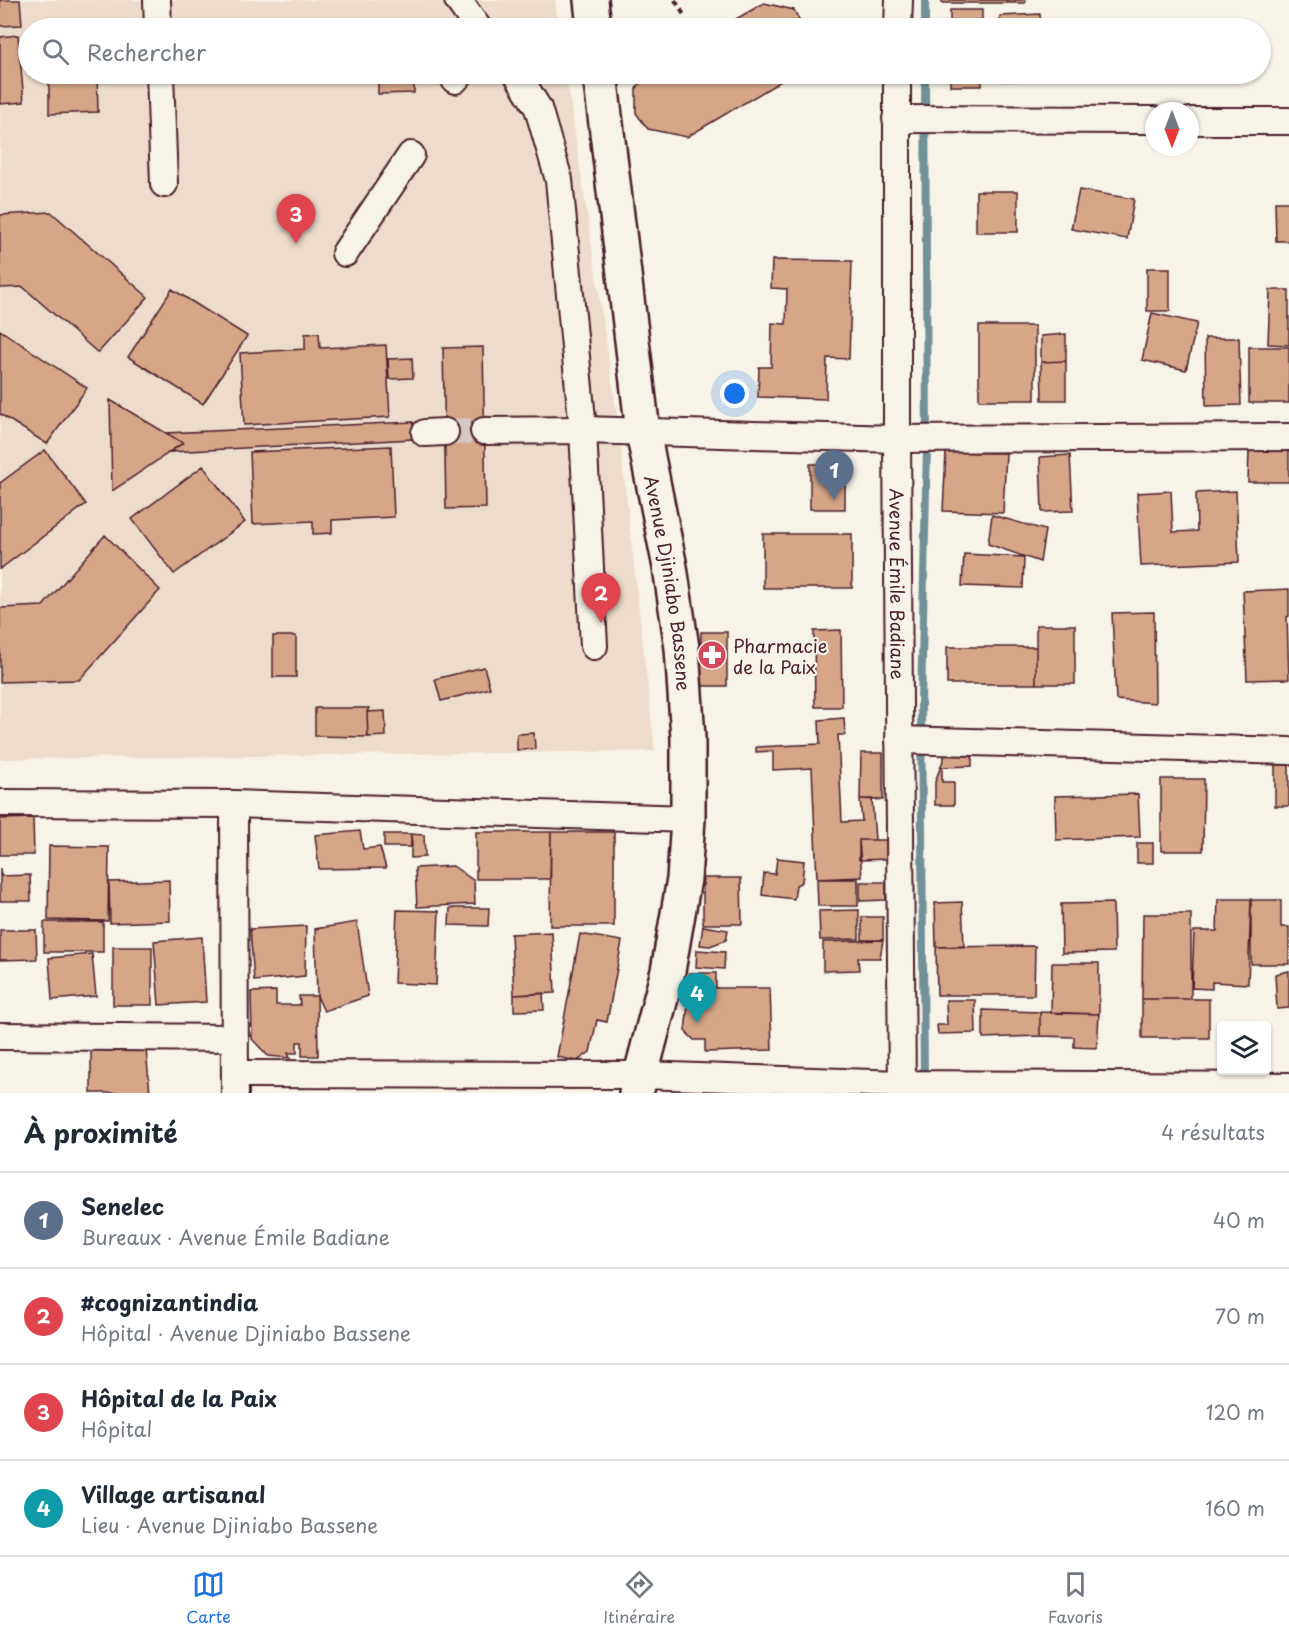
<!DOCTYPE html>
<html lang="fr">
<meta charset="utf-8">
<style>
body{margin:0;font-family:"Playpen Sans",sans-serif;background:#f6f6f7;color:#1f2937}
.controls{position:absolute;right:18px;bottom:18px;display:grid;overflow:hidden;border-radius:6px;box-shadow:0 2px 4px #0004}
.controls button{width:54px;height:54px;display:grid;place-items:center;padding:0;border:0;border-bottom:2px solid #e0e1e3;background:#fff;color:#1f2937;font:30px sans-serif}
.compass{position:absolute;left:1145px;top:102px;width:54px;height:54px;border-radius:50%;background:#fff;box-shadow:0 2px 4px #0004;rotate:180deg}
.you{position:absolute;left:735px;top:394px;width:21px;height:21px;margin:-15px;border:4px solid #fff;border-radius:50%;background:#1a73e8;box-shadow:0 0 0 9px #1a73e833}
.badge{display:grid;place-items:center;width:39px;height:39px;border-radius:50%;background:#1a73e8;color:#fff;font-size:20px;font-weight:700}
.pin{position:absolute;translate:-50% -50px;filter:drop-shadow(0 2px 3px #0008)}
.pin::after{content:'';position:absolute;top:32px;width:21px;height:18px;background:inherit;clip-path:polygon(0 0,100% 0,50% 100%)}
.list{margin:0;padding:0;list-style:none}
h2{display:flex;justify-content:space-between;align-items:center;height:78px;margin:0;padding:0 24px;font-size:26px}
h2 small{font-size:20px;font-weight:400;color:#747a83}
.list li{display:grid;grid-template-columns:39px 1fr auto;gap:18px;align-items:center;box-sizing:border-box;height:96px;padding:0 24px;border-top:2px solid #e0e1e3}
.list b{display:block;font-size:22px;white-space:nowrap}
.list p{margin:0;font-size:20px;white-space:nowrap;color:#747a83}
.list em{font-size:20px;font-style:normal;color:#747a83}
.icon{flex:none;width:33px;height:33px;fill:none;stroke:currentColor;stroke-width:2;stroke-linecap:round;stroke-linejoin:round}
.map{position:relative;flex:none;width:1289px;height:1093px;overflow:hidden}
.search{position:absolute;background:#fff;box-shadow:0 2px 4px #0004;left:18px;right:18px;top:18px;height:66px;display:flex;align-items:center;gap:15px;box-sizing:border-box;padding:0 21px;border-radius:33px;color:#747a83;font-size:22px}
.sheet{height:462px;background:#fff}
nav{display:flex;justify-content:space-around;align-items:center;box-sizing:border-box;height:84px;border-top:2px solid #e0e1e3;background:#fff;font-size:16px;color:#747a83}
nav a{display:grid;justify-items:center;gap:3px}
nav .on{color:#1a73e8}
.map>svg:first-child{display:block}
.built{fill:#eddccb}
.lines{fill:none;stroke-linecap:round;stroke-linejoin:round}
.stream{stroke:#719098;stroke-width:8}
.building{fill:#d6a688;stroke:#4a1f2b;stroke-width:1.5}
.minor-tunnel{stroke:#d4c9c2;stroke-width:26;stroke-dasharray:26 13;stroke-linecap:butt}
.minor-casing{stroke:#4a1f2b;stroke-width:30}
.major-casing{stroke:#4a1f2b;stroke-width:38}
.path{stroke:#4a1f2b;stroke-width:4;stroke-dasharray:6 4.5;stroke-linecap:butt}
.minor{stroke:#f7f3e8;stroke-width:26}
.major{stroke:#f7f3e8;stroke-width:33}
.labels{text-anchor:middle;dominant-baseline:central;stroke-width:4.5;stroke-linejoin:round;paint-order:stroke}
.street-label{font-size:18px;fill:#4a1f2b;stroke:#f7f3e8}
.poi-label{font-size:18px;fill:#4a1f2b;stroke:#f7f3e8;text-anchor:start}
</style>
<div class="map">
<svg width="1289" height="1093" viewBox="0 0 1289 1093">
<rect width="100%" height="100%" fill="#f7f3e8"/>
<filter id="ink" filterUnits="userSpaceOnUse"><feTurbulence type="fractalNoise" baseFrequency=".0167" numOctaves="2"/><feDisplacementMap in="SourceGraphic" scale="12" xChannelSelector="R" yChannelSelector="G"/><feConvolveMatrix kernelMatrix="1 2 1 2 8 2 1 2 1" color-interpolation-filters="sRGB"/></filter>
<g filter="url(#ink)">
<path class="built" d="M0,0h555l4,28h-531v46h538l51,340 38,337 -655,8z"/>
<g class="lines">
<path class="stream" d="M925,0v28
M924,1080l-3,-377 6,-256 -2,-373"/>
</g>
<path class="building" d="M0,0h20l2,25 -22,1z
M942,0h83v3h-83z
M764,3l30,7 9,18h-83z
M950,10h32v18h-32z
M1040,14l1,14h-41v-12z
M18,35l6,67 -24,2v-67z
M49,74h48l1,38 -49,2z
M378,74h36v19l-36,1z
M646,74h147l-106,63 -39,-8 -12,-16v-24z
M950,74h32v12h-32z
M1002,74h41v5l-40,2z
M1079,190l55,9 -7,40 -56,-10z
M976,191h42v41h-42z
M1275,202h14v39h-13z
M51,212l97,85 -50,56 -75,-66 -23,1v-73z
M772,260l80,1 -3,98 -22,-1 -1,41 -68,-2 1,-30h12l1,-44 14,1 1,-35 -16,-1z
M1147,268h23v43h-23z
M172,289l75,47 -44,68 -75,-47z
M1270,290h19v55l-21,-1z
M1152,313l45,10 -11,47 -44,-10z
M979,326h56v74h-56z
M0,330l87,58 -40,56 -47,-30z
M319,333l1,15 66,-3 4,72 -146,8 -4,-72 65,-4v-15z
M1066,334v27l-25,1v-26z
M1205,338h34l2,67 -35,1z
M483,347l3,161 -40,1 -3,-161z
M1249,347h40v56h-40z
M412,358l1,20 -24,1 -1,-20z
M1066,361v39h-24l-1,-38z
M110,400l73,43 -71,48z
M413,422l1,17 -245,13 14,-9 -17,-10z
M391,446l3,71 -62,3v13l-19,1v-13l-60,3 -3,-72z
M45,450l41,54 -86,65v-86z
M1249,450h40v32h-41z
M946,452l60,1 -3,60 -60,-2z
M1070,455l3,56 -31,1 -2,-55z
M810,464h35v45h-35z
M203,466l42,56 -71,52 -42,-55z
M1171,491l2,41 24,-1 -1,-38 40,-2 3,71 -98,4 -4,-73z
M992,515l53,15 -5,32 -52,-18z
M763,534h89v54h-89z
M105,535l55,55 -81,90 -79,2v-74l43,-2z
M964,554l60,3 -1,31 -61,-2z
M1289,589v27l-2,1 2,62 -42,1 -4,-89z
M1154,612l1,91 -39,-3 -4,-87z
M1036,625h39v59h-39z
M841,630l1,77h-27l-1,-76z
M701,632h26v54h-26z
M273,636h23v41h-23z
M947,647h89v37h-89z
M484,667l6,21 -49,13 -6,-22z
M315,708h54l-2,4 1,25 -53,-1z
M385,711l1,25 -18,1 -1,-25z
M844,718l1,17h-7l4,87 20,-1 -2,-22h12l3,41h-16l3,37 -45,2 -5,-111 -39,2v-19l-17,1v-5l64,-3 -1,-24z
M534,733l1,16 -18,1v-16z
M861,753h22v47l-23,-1z
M972,754v12l-30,1v15h12v23h-19v-23l10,-27z
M1275,765h14v41h-14z
M1161,779h43l-1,72h-42z
M1138,794l2,43 -84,3 -1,-44z
M33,818l1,37h-34v-36z
M360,831l3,18 17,-2 6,21 -67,1 -4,-34z
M476,832h75l-1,47h-74z
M551,832h63v94h-64z
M384,834h27l1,13h-28z
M411,834l13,1 1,22 -14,1z
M859,840h28v19l-28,1z
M1137,843h16v20h-16z
M49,846l60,1 -1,74 -60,-1z
M777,858l27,3 -2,21 -6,3 -2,14 -32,-4 2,-22 11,1z
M453,866l21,15 1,23 -58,3 -2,-39z
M0,868l1,8 29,-1 1,26h-31z
M703,878h38l1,46h-39z
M817,879h41v27h-40z
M169,880l1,41 -60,2 -1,-41z
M860,882h26v18l-26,1z
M1218,899h33l-3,85 -36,-2v7l-20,-1 2,-57h23z
M1251,900h30v27h8v37h-38z
M962,902l2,44 -28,1 -1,-44z
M1113,903l1,49 -52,1 -1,-49z
M450,908h39l-1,18 -39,-1z
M397,910l42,1 -3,74 -42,-2z
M859,910v29l-39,1 -1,-29z
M1143,914h48v85h-49z
M862,917h21v23h-21z
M44,922h59v30h-59z
M357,922l11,74 -44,15 -7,-15 -2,-67z
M306,926l-1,50 -51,5 -4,-52z
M703,926l25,4 -2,10 -16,6 -10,-1z
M0,930h36l1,29 -37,1z
M552,932l3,61 -41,2 -3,-61z
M580,934l42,7 -15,81 -10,-2 -7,32 -13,9 -20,-4z
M202,937l4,65 -47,3 -5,-64z
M883,940l-3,18h-22l1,12 -36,1v-29z
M1035,946l-1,49h-97l-1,-48z
M113,947h39v58h-39z
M697,950l28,2 -1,17 -28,-2z
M92,954l4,42 -44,4 -3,-42z
M1052,963h47v51l-48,-1z
M1289,971v37l-12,1 -2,-35z
M689,973h27v15h-10v17h-18z
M706,988h64l2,62 -67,2v-12h-11l-9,-9 3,-26h18z
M276,991v14h24l-1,-9h18l1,60h-16v-14h-5v11h-9l2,5 -22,-2 -16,-17 -1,-47z
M543,993l1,17 -30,1v-16z
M1142,999h67v39h-67z
M946,1000h29l1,33 -38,1 -1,-9h10z
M983,1010l57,2v24l-57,2z
M1040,1012l59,2 -2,34 -23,-1v-10l-34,-1z
M91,1049h55l4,44h-59z"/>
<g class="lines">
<path class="minor-tunnel" d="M445,432l39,-1"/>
<g class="minor-casing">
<g id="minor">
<path d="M157,0l1,28"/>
<path d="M458,0l20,28"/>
<path d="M898,28l1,-28"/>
<path d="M160,74l4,110"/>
<path d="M517,74l21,34 21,72 24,250 11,216"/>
<path id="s1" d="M897,74v365l5,654"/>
<path d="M455,80l5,-6"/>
<path d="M896,119l258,1"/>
<path d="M1190,121h99"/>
<path d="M345,253l66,-98"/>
<path d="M484,431l99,-1 314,9 392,-2"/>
<path d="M425,433l20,-1"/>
<path d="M899,740l390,11"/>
<path d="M0,803l234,1 454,15"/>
<path d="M234,804l1,289"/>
<path d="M0,1036l235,2"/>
<path d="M235,1074l407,1 260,9 387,2"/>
</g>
</g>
<g class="major-casing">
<g id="major">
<path d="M591,0l3,28"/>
<path id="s2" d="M600,74l43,358 27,135 12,81 6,90v81l-4,60 -16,92 -32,122"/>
</g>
</g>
<path class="path" d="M675,0l9,15"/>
<use href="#minor" class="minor"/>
<use href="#major" class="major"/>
</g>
</g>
<defs>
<g id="pharmacy-disc" transform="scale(1.5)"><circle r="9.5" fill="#d1495b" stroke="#f7f3e8"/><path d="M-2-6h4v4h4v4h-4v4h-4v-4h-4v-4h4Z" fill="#fff"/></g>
</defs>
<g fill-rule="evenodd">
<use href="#pharmacy-disc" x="712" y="655"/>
</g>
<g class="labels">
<g class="street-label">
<text stroke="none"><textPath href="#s1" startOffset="510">Avenue Émile Badiane</textPath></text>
<text stroke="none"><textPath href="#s2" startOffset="514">Avenue Djiniabo Bassene</textPath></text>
</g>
<g class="poi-label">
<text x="733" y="645">Pharmacie<tspan x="733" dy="21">de la Paix</tspan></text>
</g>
</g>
</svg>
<div class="controls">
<button><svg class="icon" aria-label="layers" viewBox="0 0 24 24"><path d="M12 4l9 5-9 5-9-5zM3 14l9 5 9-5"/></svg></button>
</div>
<svg class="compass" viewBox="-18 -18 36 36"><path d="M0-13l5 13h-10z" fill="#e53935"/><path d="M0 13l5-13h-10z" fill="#747a83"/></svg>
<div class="you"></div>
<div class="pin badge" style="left:834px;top:500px;background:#5c6f8a">1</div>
<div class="pin badge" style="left:601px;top:623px;background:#e0444e">2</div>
<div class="pin badge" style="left:296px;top:244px;background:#e0444e">3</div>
<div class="pin badge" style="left:697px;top:1023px;background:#0f9aa8">4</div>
<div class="search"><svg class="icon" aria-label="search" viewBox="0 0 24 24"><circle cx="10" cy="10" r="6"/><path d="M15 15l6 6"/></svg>Rechercher</div>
</div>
<section class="sheet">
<h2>À proximité<small>4 résultats</small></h2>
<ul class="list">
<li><span class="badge" style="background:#5c6f8a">1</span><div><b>Senelec</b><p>Bureaux · Avenue Émile Badiane</p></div><em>40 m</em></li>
<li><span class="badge" style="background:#e0444e">2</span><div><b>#cognizantindia</b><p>Hôpital · Avenue Djiniabo Bassene</p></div><em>70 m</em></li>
<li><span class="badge" style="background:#e0444e">3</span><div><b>Hôpital de la Paix</b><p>Hôpital</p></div><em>120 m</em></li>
<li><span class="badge" style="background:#0f9aa8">4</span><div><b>Village artisanal</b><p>Lieu · Avenue Djiniabo Bassene</p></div><em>160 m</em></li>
</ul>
</section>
<nav>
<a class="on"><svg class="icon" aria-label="map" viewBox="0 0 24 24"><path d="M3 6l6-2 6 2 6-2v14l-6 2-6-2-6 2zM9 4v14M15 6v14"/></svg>Carte</a>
<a><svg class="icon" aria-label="directions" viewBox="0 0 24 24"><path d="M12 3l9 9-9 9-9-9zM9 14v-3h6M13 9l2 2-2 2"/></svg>Itinéraire</a>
<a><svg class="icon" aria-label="saved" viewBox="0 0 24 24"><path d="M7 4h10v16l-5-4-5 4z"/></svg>Favoris</a>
</nav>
